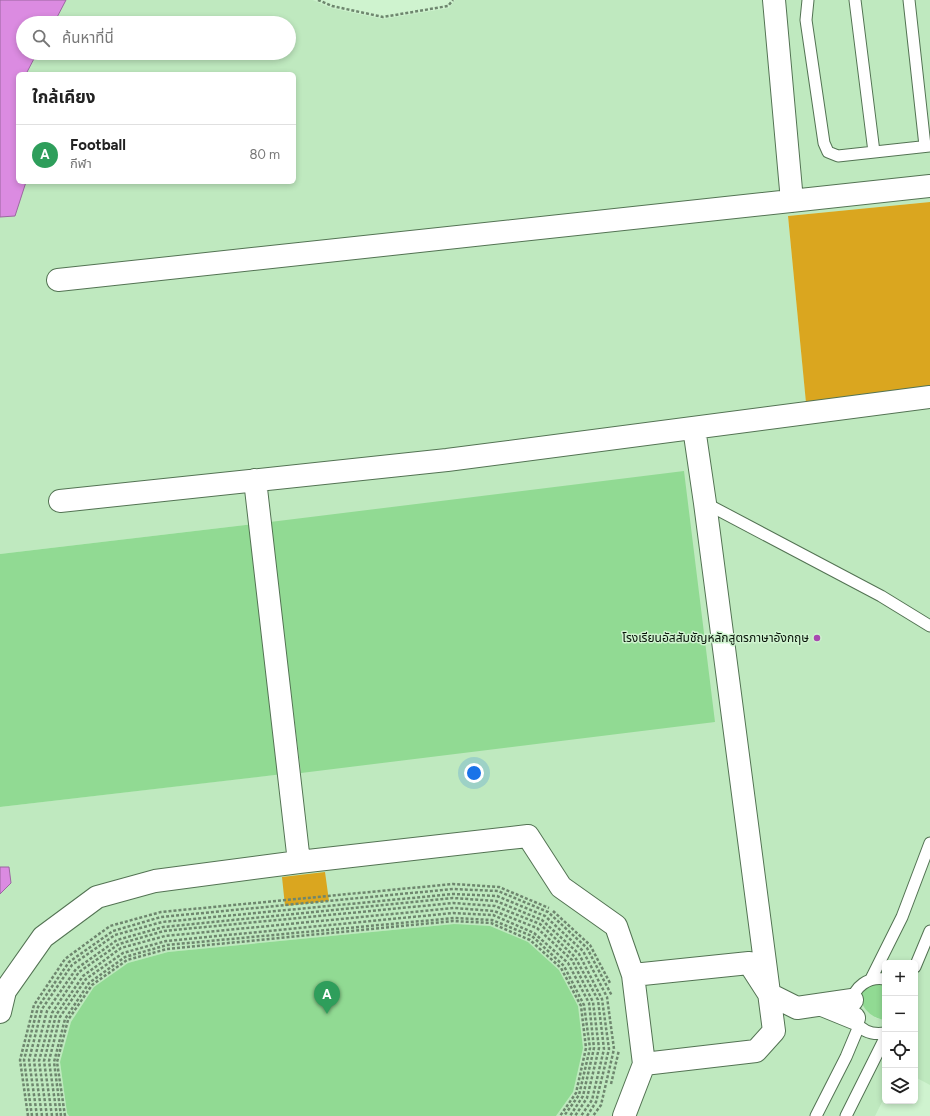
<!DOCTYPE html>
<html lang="th">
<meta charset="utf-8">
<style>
body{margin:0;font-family:Figtree,"Noto Sans Thai",sans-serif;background:#f2f2f2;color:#222}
.controls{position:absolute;right:12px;bottom:12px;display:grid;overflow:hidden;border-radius:6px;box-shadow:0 2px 6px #0003}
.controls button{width:36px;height:36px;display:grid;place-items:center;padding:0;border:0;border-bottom:1px solid #e0e0e0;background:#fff;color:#222;font:20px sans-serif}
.you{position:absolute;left:474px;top:773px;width:14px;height:14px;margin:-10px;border:3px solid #fff;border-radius:50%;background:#1a73e8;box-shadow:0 0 0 6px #1a73e833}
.badge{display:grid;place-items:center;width:26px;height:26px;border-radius:50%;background:#db2777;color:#fff;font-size:13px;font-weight:700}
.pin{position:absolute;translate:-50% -33px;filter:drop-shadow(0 1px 2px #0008)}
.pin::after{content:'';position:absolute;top:21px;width:14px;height:12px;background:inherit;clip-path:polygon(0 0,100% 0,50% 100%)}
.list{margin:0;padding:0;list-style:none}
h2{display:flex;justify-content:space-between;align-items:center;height:52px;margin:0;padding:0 16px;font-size:17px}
h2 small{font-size:13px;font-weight:400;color:#767676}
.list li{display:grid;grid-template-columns:26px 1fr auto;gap:12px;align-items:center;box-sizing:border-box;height:60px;padding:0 16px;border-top:1px solid #e0e0e0}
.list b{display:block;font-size:15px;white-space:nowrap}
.list p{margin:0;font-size:13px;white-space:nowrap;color:#767676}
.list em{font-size:13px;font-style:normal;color:#767676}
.icon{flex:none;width:22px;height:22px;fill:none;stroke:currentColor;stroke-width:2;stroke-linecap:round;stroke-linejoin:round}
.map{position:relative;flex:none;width:930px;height:1116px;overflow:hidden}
.search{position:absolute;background:#fff;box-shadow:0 2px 6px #0003;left:16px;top:16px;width:280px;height:44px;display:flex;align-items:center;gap:10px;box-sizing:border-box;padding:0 14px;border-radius:22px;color:#767676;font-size:15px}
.panel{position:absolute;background:#fff;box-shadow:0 2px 6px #0003;left:16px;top:72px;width:280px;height:112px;border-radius:6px}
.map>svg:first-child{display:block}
.built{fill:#bfe9bf}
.green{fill:#91da93}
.water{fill:#db8be1;stroke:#9b67a0}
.building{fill:#daa61f}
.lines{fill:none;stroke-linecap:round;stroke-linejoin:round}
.lane-casing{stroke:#537353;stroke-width:13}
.street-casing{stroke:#537353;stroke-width:24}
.path{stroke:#6e866e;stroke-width:2.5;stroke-dasharray:3 2;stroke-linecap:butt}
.lane{stroke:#fff;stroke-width:11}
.street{stroke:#fff;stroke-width:22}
.poi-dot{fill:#a848b0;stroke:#cff3cf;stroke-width:1.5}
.labels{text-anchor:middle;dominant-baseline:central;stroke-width:3;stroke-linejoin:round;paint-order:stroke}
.poi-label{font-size:12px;fill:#061207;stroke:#cff3cf;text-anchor:end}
</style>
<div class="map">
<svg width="930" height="1116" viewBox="0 0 930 1116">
<rect width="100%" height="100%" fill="#cff3cf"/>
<path class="built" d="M66,0h247l18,8 52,11 66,-11 6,-8h475v202l-142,14 18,186 124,-12v695l-15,-8v-76l2,-13 -2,-5v-20h-30l-6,2 -19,31 2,8 6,8 8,6 9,2v76l-10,20h-319l17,-24 5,-86 -19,-36 -31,-28 -74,-18 -286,28 -40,11 -68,99 7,51 2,3h-69v-222l11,-11 -2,-16h-9v-60l282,-33 -28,-250 -254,30v-337l15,-1 11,-34h268v-108h-268l11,-21h252v-30h-235z"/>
<path class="green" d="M684,471l31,251 -414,51 -31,-251z
M254,524l29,250 -283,33v-253z
M454,924l36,2 38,16 31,28 19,36 5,42 -10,44 -17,24h-487l-2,-3 -7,-51 11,-40 23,-35 34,-24 40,-11z
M885,964v56c-6,-1 -12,-3 -17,-8 -17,-17 -6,-45 17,-48z"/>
<path class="water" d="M0,0h66l-12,23h-31v30h14l-11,21h-8v108h8l-11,34 -15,1z
M0,867h9l2,16 -11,11z"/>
<path class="building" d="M930,202v188l-124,13 -18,-187z
M325,872l4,29 -44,5 -3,-29z"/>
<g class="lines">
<g class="lane-casing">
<path id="lane" d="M808,0l-2,20 18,123 4,9 10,4 92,-10
M855,0l19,152
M909,0l16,146
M705,503l176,93 49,30
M915,967l15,-36
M871,979l31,-62 28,-74
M852,1003c1,-16 17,-27 33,-24
M856,1022c7,10 17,13 29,11
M816,1116l30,-59 13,-31
M846,1116l39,-78"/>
</g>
<g class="street-casing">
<path id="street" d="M774,0l18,201
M58,280l872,-94
M255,480l44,382 229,-26 33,51 55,39 17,49
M60,501l387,-41 483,-63
M822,1005l32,13
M0,1012l5,-21 38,-54 54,-40 58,-16 144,-19
M644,1064l-11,-89 116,-12 20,31 28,14 55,-8
M624,1116l20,-52 112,-13 18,-20 -69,-528 -11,-75"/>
</g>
<path class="path" d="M318,0l14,6 51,11 65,-11 5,-6
M553,911l37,34 20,38
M611,1084l8,-34
M28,1116l-8,-56 14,-55 31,-46 45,-33 51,-14 292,-28 46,3 50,21
M32,1116l-8,-56 14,-53 31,-45 44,-31 48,-14 292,-28 45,2 50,21 39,36 25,48
M37,1116l-8,-56 13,-51 30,-44 43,-30 47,-13 291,-28 44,2 48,20 38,35 24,46 7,52 -13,56 -8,11
M42,1116l-8,-55 13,-50 29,-42 41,-29 46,-13 290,-29 43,3 46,19 37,34 23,45 7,50 -13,53 -9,14
M47,1116l-8,-55 13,-48 27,-41 40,-28 45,-13 289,-28 42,3 45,18 35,33 23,43 6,49 -12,51 -11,16
M52,1116l-8,-55 12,-46 27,-39 38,-28 44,-12 289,-28 40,3 43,17 35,32 21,42 6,46 -12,50 -12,18
M57,1116l-8,-55 11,-44 26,-38 37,-26 43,-12 287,-28 40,2 41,18 34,30 21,40 5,45 -11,48 -13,20
M61,1116l-7,-54 11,-43 24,-36 36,-26 42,-12 287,-27 38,2 40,16 32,30 20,39 6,43 -11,47 -15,21
M65,1116l-8,-54 11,-42 24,-35 35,-25 40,-11 286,-28 38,2 39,17 31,28 20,38 5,42 -10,45 -16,23"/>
<use href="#lane" class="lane"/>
<use href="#street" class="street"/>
</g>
<circle class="poi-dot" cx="817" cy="638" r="4"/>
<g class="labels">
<g class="poi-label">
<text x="809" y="638">โรงเรียนอัสสัมชัญหลักสูตรภาษาอังกฤษ</text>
</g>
</g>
</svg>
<div class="controls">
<button>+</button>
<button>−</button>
<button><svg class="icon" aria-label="locate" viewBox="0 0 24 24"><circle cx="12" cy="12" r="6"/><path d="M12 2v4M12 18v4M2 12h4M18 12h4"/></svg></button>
<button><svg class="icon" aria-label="layers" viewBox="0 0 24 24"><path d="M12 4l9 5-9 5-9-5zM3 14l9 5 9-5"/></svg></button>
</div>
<div class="you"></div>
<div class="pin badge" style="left:327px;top:1014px;background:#2e9e5b">A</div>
<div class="search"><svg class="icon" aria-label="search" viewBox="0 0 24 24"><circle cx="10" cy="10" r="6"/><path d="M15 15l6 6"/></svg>ค้นหาที่นี่</div>
<section class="panel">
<h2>ใกล้เคียง<small></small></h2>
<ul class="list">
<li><span class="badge" style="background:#2e9e5b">A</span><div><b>Football</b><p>กีฬา</p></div><em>80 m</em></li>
</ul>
</section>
</div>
